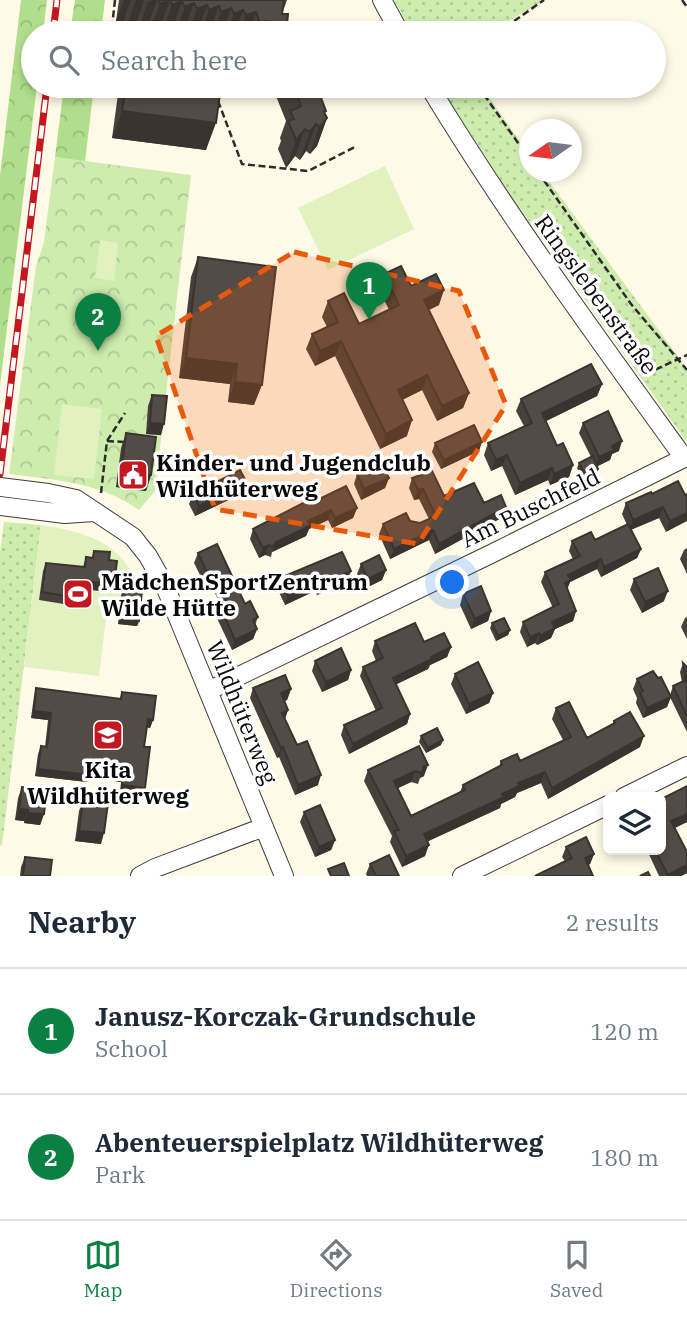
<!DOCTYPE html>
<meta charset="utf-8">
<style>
body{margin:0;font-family:"IBM Plex Serif",serif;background:#f2f2f3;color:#1f2937}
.controls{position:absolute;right:21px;bottom:21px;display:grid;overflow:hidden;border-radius:10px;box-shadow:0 4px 10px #0003}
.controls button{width:63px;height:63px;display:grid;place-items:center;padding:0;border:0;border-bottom:2px solid #e0e1e3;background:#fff;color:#1f2937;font:35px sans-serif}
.compass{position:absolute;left:519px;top:119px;width:63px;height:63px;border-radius:50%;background:#fff;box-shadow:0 4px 10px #0003;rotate:256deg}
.you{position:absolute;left:453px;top:583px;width:24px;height:24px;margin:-18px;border:5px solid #fff;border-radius:50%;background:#1a73e8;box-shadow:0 0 0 10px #1a73e833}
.badge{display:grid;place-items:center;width:46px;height:46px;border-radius:50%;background:#0b8043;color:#fff;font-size:23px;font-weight:700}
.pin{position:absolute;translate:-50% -58px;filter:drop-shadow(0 2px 4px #0008)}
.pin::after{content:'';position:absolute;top:37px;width:24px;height:21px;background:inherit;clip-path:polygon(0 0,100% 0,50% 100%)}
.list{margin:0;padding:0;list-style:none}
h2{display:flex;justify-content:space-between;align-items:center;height:91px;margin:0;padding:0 28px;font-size:30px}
h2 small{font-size:23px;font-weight:400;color:#747a83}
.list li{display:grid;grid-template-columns:46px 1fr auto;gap:21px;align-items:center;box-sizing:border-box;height:126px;padding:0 28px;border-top:2px solid #e0e1e3}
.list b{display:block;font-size:26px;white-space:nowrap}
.list p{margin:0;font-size:23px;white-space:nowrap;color:#747a83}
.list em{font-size:23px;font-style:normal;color:#747a83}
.icon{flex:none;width:38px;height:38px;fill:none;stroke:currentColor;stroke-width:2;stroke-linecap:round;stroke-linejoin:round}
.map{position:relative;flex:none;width:687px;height:876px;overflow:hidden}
.search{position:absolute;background:#fff;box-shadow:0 4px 10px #0003;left:21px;right:21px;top:21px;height:77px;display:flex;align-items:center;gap:18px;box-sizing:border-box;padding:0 24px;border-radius:38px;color:#747a83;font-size:26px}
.sheet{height:343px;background:#fff}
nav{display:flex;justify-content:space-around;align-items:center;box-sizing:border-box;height:98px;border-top:2px solid #e0e1e3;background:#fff;font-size:19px;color:#747a83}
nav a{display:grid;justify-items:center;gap:4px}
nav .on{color:#0b8043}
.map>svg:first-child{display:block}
.grass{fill:url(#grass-dots)}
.forest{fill:url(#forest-crowns)}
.park{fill:url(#park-crowns)}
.pitch{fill:#e1f2c0}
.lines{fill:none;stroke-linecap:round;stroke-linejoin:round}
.minor-casing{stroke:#3d3d3d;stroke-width:20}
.path{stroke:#2c2c2c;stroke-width:2.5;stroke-dasharray:7 3.5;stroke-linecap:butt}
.minor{stroke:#fff;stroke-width:18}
.rail-casing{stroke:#c41820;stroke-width:7}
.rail{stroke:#fff;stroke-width:4.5;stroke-dasharray:13;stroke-linecap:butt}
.wall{fill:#47403b}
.shaded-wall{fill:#3a3430}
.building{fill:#534b45;stroke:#3a3430;stroke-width:2}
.marked{fill:#e8590c;fill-opacity:0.2;stroke:#e8590c;stroke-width:5;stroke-dasharray:14 9;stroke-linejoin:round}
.labels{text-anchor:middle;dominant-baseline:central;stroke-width:7;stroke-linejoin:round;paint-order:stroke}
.street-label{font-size:23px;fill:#0a0a0a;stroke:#fff}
.poi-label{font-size:23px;font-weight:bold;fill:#0a0a0a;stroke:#fff;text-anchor:start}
</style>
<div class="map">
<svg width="687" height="876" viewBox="0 0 687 876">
<defs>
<pattern id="grass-dots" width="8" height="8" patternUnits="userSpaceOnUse" patternTransform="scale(1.75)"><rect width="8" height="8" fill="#ceecae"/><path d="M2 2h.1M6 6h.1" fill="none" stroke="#b0c994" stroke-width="1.8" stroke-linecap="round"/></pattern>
<pattern id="forest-crowns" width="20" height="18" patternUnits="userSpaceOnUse" patternTransform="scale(1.75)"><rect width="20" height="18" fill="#b1de8c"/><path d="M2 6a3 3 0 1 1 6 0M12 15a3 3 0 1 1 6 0" fill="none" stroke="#97bd77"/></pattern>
<pattern id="park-crowns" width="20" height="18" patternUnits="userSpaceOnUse" patternTransform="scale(1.75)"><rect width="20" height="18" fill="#ceecae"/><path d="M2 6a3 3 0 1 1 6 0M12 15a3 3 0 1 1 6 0" fill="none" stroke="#b0c994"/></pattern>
</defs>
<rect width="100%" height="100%" fill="#fffae7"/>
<path class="grass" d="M394,0h151l-57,33h-76z
M440,86h41l48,68 1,18h12l138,187 7,12v71l-176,-246z
M4,522l37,3 -39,320 -2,1v-293z"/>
<path class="forest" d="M21,0h26l-4,33h-10v53h4l-37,299v-210z
M75,0h30l-4,33h-31z
M64,86h30l-9,76 -30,-5z"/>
<path class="park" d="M55,157l136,18 -36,316 -16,19c-39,-28 -84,-30 -130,-36l27,-208 8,-24z"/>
<path class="pitch" d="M385,166l29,63 -86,41 -30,-62z
M100,240l18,3 -4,38 -19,-3z
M62,404l40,5 -8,70 -40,-4z
M41,525c47,8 77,15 99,62l-32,15 -9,74 -75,-9z"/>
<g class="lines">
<g class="minor-casing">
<path id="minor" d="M382,0l18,33
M0,487l48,6 28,6 57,38 15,19 17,30 119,290
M0,506l65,8 29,-2
M208,691l285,-138 191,-95c-88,-122 -177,-243 -255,-372
M624,797l63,-31
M140,876l15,-8 109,-41
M462,876l146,-71"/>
</g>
<path class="path" d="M115,0l-3,27 7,1 1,5
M682,0l5,7
M497,33l47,-33
M478,86l52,74
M218,101l24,63 66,7 47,-24
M538,172l93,132 56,66
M646,374l41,-19
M107,441l17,1
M101,493l6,-52 18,-28"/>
<use href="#minor" class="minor"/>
<g class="rail-casing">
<path id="rail" d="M53,33l4,-33
M0,474l47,-388"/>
</g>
<use href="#rail" class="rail"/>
</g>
<path class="wall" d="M119,0h168l-5,14 5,11 5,8h-95v-1l-3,1h-9l-1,-3 -6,3h-4l-2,-4 -10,4 -2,-6 -10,4 -2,-6 -10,5 -2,-6 -10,4 -3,-6 -7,-1z
M121,86h100l-15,64 -94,-12 6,-44z
M272,86h44l-1,8 12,24 -10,28 -7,8 -4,-3 -6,9 -5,-4 -9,12 -8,-19 3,-8 -1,-3 6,-17z
M198,257l56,148 -26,-3 2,-18 -51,-6 12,-101z
M384,274l27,12 28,19 -10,5 40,83 -6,15 -26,13 -15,-31 -20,10 5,36 -27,13 -45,-93 -20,10 -9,-17 6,-15 15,-7 -5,-10 6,-16 31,23 30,-14 -10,-21z
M602,384l-5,12 -51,25 11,25 16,19 -4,12 -19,8 -2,-5 -33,15 -13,-29 -11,5 -7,-16 4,-12 36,-17 -8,-15 5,-12z
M152,395l9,40 -15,-1 2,-28z
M583,423l36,28 -7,3 -2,6 -13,6 1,3 -1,5 -13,7 -7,-13 2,-5 12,-6 -12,-24z
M126,433l25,42 -5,16 -30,-4 5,-39z
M435,443l44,8 -38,18 -9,-17z
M357,474l32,4 -4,10 -24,12 -7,-16z
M412,478l32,18 40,7 19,14 -68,37 -6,-14 -39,19 -11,-25 4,-10 27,-3 10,2 9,-4 -10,-20 -5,1 -5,-12z
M247,483l-4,10 -48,23 -6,-12 4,-10z
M652,494l33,1 -19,37 -7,-14 -28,12 10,19 -4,9 -36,19 -4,-8 -27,13 -3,7 9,22 -3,10 -18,8 -4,9 -14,7 -2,-2 -8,4 -7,-15 3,-10 30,-14 -12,-26 4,-10 28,-13 -4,-8 3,-10 23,-1 32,-15 -5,-11 4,-11z
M311,503l46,5 -4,10 -21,10 -4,-8 -19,9 -3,7 -34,16 -1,5 -6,-2 -6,3 -9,-19 3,-10z
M687,548v26l-7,-15 4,-9z
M94,551l15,9 5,24 -3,8 -37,-4 -1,9 -3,8 -31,-5 4,-29 3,-8 37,4 3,-10 6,1z
M198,553l60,64 -3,8 2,4 -4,10 -21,11 -17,-36 5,-10 -9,-20 -5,3 -12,-24z
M361,564l25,6 -4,10 -18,9 -7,-15z
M351,571l-4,10 -30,14 -2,-4 -30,14 -8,-17 3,-10z
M634,579l30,22 -22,12 -12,-23z
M123,591l16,30 -2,5 -19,-2 3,-28z
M463,594l28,17 -3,10 -17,8 -11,-24z
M687,617v22l-6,-12 4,-9z
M492,623l18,7 -2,5 -12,6 -6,-13z
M375,641l49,1 27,5 -4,10 -17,8 -2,4 -32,15 14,30 -3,10 -58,30 -8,-19 3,-10 32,-14 -16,-35 3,-9 13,-6 -4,-10z
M315,661l36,9 -3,10 -26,12 -10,-21z
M683,663l4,4v65l-17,-35 -3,10 -24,11 -7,-15 1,-5 -4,-9 4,-10 33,16 3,-9 9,-4 -2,-10z
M455,674l38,19 -4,10 -23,11 -15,-30z
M36,688l84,11 2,-7 31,28 -3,8 -3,-1 -3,20 1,41 -3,7 -22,-3 1,-10 -32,-4 -2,4 -52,-6 3,-22 3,-8 4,1 3,-27 -17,-2 3,-22z
M253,688l38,1 -4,11 -3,1 4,9 -3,9 33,66 -23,10 -16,-38 -2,1 -27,-60z
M556,708l31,30 25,-13 2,-4 26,26 -92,52 -7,-16 -24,10 -2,4 -14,7 -1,4 -72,33 -3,15 -23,11 -12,-25 2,-6 -28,-55 4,-11 51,-24 5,30 -4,2 -2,6 -7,-2 -13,6 13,28 49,-24 3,-7 36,-18 2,-6h19l43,-21 -11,-21z
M421,736l20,9 -15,8 -7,-11z
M22,787l22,27 -4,11 -16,-2v-2l-9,-1 3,-22z
M661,799l26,23 -12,6 12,24v21l-6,3h-22l-12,-26h14z
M83,800l18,44 -26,-3 4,-30z
M304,812l31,28 -4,10 -16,7 -15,-35z
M566,847l28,7 -4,10 -2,1 -23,-4 -3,-4z
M25,857l25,19h-30l1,-9z
M370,864l29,12h-32l-1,-2z"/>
<path class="shaded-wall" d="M124,0h7l-8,22 -7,-1z
M136,0h8l-8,24 -10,4z
M153,0h4l-9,25 -10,5 10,-28z
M170,0l-10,27 -10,4 10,-27z
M182,1l-10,28 -10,4 10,-28z
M194,3l-10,27 -9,3 10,-26z
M207,5l-10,27 -9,1 9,-24z
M219,6l-10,27h-8l8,-23z
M231,8l-9,25h-8l7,-21z
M243,10l-8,23h-8l7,-19z
M256,12l-8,21h-9l7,-18z
M267,21l-5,12h-5l3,-10z
M122,111l94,12 -10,27 -94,-12z
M326,111l-5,14 6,-7 -10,28 -7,8 14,-42z
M316,124l-10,27 -6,9 10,-28z
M305,129l-10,27 -9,12 10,-28z
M444,290l-5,15 -21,10 6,-15z
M341,341l-6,15 -20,10 5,-15z
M186,358l51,6 -7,20 -51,-6z
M427,375l-5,15 -30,15 6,-15z
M235,382l27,3 -8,20 -26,-3z
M602,384l-5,12 -59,29 4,-12z
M469,393l-6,15 -26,13 5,-15z
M412,420l-5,16 -27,13 6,-15z
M150,423l14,1 -3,11 -15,-1z
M622,441l-3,10 -7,3 -2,6 -14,7 3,-10 13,-11z
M482,442l-3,9 -38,18 3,-9z
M507,455l-5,11 -11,5 5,-11z
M573,465l-4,12 -19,8 4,-11z
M552,468l-4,12 -33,15 5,-12z
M598,469l-1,5 -13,7 2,-5z
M121,472l30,3 -5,16 -30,-4z
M389,478l-4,10 -24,12 3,-11z
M247,483l-4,10 -48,23 4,-10z
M423,489l-4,10 -5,1 4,-10z
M506,507l-3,10 -68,37 4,-10z
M663,507l-4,11 -30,12 4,-10z
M357,508l-4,10 -21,10 3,-10z
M331,510l-3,10 -19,9 -3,7 -34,16 4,-10 32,-21z
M687,513v8l-21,11 4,-11z
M433,530l-4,10 -39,19 4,-10z
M269,545l-4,10 -6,3 4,-10z
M641,549l-4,9 -36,19 3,-10z
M601,559l-4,10 -27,13 -3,8 -6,3 7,-18z
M386,570l-4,10 -18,9 4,-10z
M351,571l-4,10 -30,14 3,-10z
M215,574l-4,10 -5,3 3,-10z
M75,580l39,4 -3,8 -39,-4z
M318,581l-3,10 -30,14 3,-10z
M668,591l-4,10 -22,12 3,-11z
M491,611l-3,10 -17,8 4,-10z
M576,611l-3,10 -18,8 -4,9 -14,7 3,-9 12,-14z
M120,619l19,2 -2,5 -19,-2z
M257,629l-4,10 -21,11 3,-10z
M510,630l-2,5 -12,6 2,-5z
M539,633l-4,10 -8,4 3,-10z
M451,647l-4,10 -17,8 -2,4 -39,19 4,-10 38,-21z
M351,670l-3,10 -26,12 4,-10z
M291,689l-4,11 -10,4 4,-11z
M493,693l-4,10 -23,11 3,-10z
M671,697l-4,10 -24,11 4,-10z
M288,710l-4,11 -2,-8z
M34,711l17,2 -3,7 -17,-2z
M410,714l-3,10 -58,30 4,-10z
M148,719l5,1 -3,8 -5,-1z
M644,736l-4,11 -92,52 4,-11z
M443,740l-2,5 -15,8 2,-5z
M283,747l-4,10 -2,1 4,-10z
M428,765l-4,11 -4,2 4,-12z
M38,769l52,1 34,4 -3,8 -32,-4 -2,4 -52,-6z
M415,771l-4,11 -21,10 4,-11z
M545,772l-4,11 -24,10 -2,4 -14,7 -1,4 -80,37 4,-11 78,-40 16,-11z
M321,775l-3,10 -23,10 3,-10z
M122,785l23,3 -3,7 -22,-3z
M19,809l9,1 -4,11 -9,-1z
M28,813l16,1 -4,11 -16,-2z
M687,814v8l-20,9 4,-10z
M79,831l25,2 -3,11 -26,-3z
M335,840l-4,10 -16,7 4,-10z
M429,845l-4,11 -23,11 4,-11z
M594,854l-4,10 -9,5 4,-11z
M687,865v8l-6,3h-14l1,-1z"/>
<path class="building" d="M159,0h10l-9,4z
M170,0h114l-2,14h6l-1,11 6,1 -1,7h-20l-5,-12 -7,2 -4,-11 -10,3 -3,-5 -9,4 -3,-6 -10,4 -2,-6 -10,4 -2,-5 -10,4 -3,-6 -9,4 -3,-6 -10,4z
M126,86h95l-5,37 -94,-12z
M293,86h23l-1,8 5,1 6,16 -2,1 3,6 -7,9 -4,-3 -6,8 -5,-3 -9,11 -8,-19 6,-2 -4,-8 11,-5z
M198,257l78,10 -14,118 -27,-3 2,-18 -51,-6z
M401,266l10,20 25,-12 8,16 -20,10 45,93 -27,13 -15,-31 -29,15 14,30 -26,14 -45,-93 -21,10 -8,-17 26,-12 -10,-21 16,-8 15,31 40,-19 -15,-31z
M591,364l11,20 -60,29 15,33 6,-3 10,22 -19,9 -2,-6 -32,15 -13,-28 -11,5 -8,-17 44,-20 -11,-24z
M152,395l15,1 -3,28 -14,-1z
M608,411l14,30 -10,5 2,4 -15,7 -16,-34z
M474,425l8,17 -38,18 -9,-17z
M126,433l30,4 -5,38 -30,-3z
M593,456l5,13 -12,7 -7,-13z
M381,463l8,15 -25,11 -7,-15z
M240,470l7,13 -48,23 -6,-12z
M432,471l12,25 30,-13 10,20 17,-8 5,12 -67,37 -6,-14 -39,19 -11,-25 23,-11 4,8 10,2 16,-7 -13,-27 -5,1 -6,-12z
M678,481l7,14 2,-1v19l-17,8 -7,-14 -30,13 -7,-17 25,-11 1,2z
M346,486l11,22 -22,10 -4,-8 -23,11 2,5 -34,16 -2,5 -5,-2 -6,3 -10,-19 56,-29 2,3z
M628,524l13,25 -37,18 -3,-8 -33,16 3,5 -6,3 11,28 -24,11 3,6 -15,8 -1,-3 -9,4 -7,-15 36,-18 -14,-32 35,-16 -8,-15 19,-9 4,8z
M217,544l28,60 5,-3 8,16 -5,3 4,9 -22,11 -16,-36 8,-4 -12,-26 -6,3 -11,-24z
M94,551l16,1 -1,8 8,1 -3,23 -39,-4 -2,17 -31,-5 4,-29 39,4 1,-10 7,1z
M342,552l9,19 -31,14 -2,-4 -30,14 -8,-17z
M379,555l7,15 -18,9 -7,-15z
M658,568l10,23 -23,11 -11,-23z
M481,586l10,25 -16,8 -12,-25z
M130,589l12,1 -3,31 -19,-2 3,-28z
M504,618l6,12 -12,6 -6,-13z
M415,623l9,19 20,-9 7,14 -20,10 1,2 -39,19 17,36 -57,30 -9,-19 38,-17 -19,-41 20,-9 -8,-17z
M341,648l10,22 -25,12 -11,-21z
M478,662l15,31 -24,11 -14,-30z
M683,663l4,4v49l-14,-30 13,-6z
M653,671l5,7 3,-1 10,20 -24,11 -7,-15 3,-2 -6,-12z
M285,675l6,14 -10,4 7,17 -6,3 15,32 10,-4 14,34 -23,10 -15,-38 -2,1 -28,-60z
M36,688l85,11 1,-7 34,4 -3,24 -5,-1 -4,28h6l-5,41 -23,-3 2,-11 -34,-4v5l-52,-6 3,-23 6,1 4,-34 -17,-2z
M569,702l18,36 28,-15 -1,-2 16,-9 14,24 -92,52 -7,-16 -27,11 1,3 -17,8 2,3 -80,37 5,11 -23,11 -12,-25 5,-1 -31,-60 51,-24 9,19 -4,1 -2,7 -7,-2 -21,10 17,35 54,-26 -2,-5 39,-20 -1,-4 16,-7 3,7 51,-24 -15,-29z
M437,728l6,12 -15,8 -7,-12z
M687,786v28l-16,7 16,31v13l-19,10 -13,-25h6v-51z
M22,787l25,3 -3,24 -16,-1v-3l-9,-1z
M83,800l25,3 -4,30 -25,-2z
M320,805l15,35 -16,7 -15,-35z
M586,837l8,17 -9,4 8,18h-58l37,-18 -6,-11z
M389,855l10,21h-23l-6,-12z
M25,857l27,3 -2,16h-27z
M344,863l5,13h-18l-3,-7z
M648,872l2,4h-10z"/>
<path class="marked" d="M294,252l165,39 47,114 -88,139 -203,-35 -59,-173z"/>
<defs>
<g id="civic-square" transform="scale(1.575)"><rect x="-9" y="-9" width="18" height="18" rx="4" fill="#c41820" stroke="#fff"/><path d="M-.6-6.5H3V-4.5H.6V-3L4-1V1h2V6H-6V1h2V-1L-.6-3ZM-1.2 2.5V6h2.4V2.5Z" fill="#fff"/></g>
<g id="stadium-square" transform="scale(1.575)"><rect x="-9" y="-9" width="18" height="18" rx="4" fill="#c41820" stroke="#fff"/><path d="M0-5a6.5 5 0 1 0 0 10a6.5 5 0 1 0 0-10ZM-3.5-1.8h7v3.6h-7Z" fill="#fff"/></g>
<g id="school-square" transform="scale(1.575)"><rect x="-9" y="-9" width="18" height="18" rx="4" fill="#c41820" stroke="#fff"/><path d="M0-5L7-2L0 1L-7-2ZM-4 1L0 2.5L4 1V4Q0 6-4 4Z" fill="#fff"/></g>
</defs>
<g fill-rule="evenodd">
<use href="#civic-square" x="133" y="475"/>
<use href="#stadium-square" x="78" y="594"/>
<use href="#school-square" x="108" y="735"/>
</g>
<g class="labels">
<g class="street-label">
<text transform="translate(597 294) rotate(54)">Ringslebenstraße</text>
<text transform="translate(530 507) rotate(-26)">Am Buschfeld</text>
<text transform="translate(243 712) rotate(68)">Wildhüterweg</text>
</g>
<g class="poi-label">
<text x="156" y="462">Kinder- und Jugendclub<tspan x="156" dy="26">Wildhüterweg</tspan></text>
<text x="101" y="581">MädchenSportZentrum<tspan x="101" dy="26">Wilde Hütte</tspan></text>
<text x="108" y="769" text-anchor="middle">Kita<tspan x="108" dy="26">Wildhüterweg</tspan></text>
</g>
</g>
</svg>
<div class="controls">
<button><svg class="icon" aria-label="layers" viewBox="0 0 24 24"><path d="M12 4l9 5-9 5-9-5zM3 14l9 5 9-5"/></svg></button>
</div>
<svg class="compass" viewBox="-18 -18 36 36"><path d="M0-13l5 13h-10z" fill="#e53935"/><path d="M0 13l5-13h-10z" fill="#747a83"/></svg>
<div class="you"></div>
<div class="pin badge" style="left:369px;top:320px">1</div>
<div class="pin badge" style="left:98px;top:351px">2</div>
<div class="search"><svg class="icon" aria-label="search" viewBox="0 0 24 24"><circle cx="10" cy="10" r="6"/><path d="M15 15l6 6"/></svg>Search here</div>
</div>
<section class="sheet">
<h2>Nearby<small>2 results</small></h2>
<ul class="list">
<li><span class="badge">1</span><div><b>Janusz-Korczak-Grundschule</b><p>School</p></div><em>120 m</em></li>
<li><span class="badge">2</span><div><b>Abenteuerspielplatz Wildhüterweg</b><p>Park</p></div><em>180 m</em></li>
</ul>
</section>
<nav>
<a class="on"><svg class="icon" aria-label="map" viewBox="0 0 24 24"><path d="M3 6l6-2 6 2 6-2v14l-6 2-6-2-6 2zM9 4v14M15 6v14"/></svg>Map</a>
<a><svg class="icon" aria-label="directions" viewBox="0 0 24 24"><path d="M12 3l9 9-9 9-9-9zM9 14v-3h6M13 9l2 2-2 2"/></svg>Directions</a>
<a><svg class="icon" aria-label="saved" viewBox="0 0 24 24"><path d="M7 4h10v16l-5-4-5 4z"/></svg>Saved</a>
</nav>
